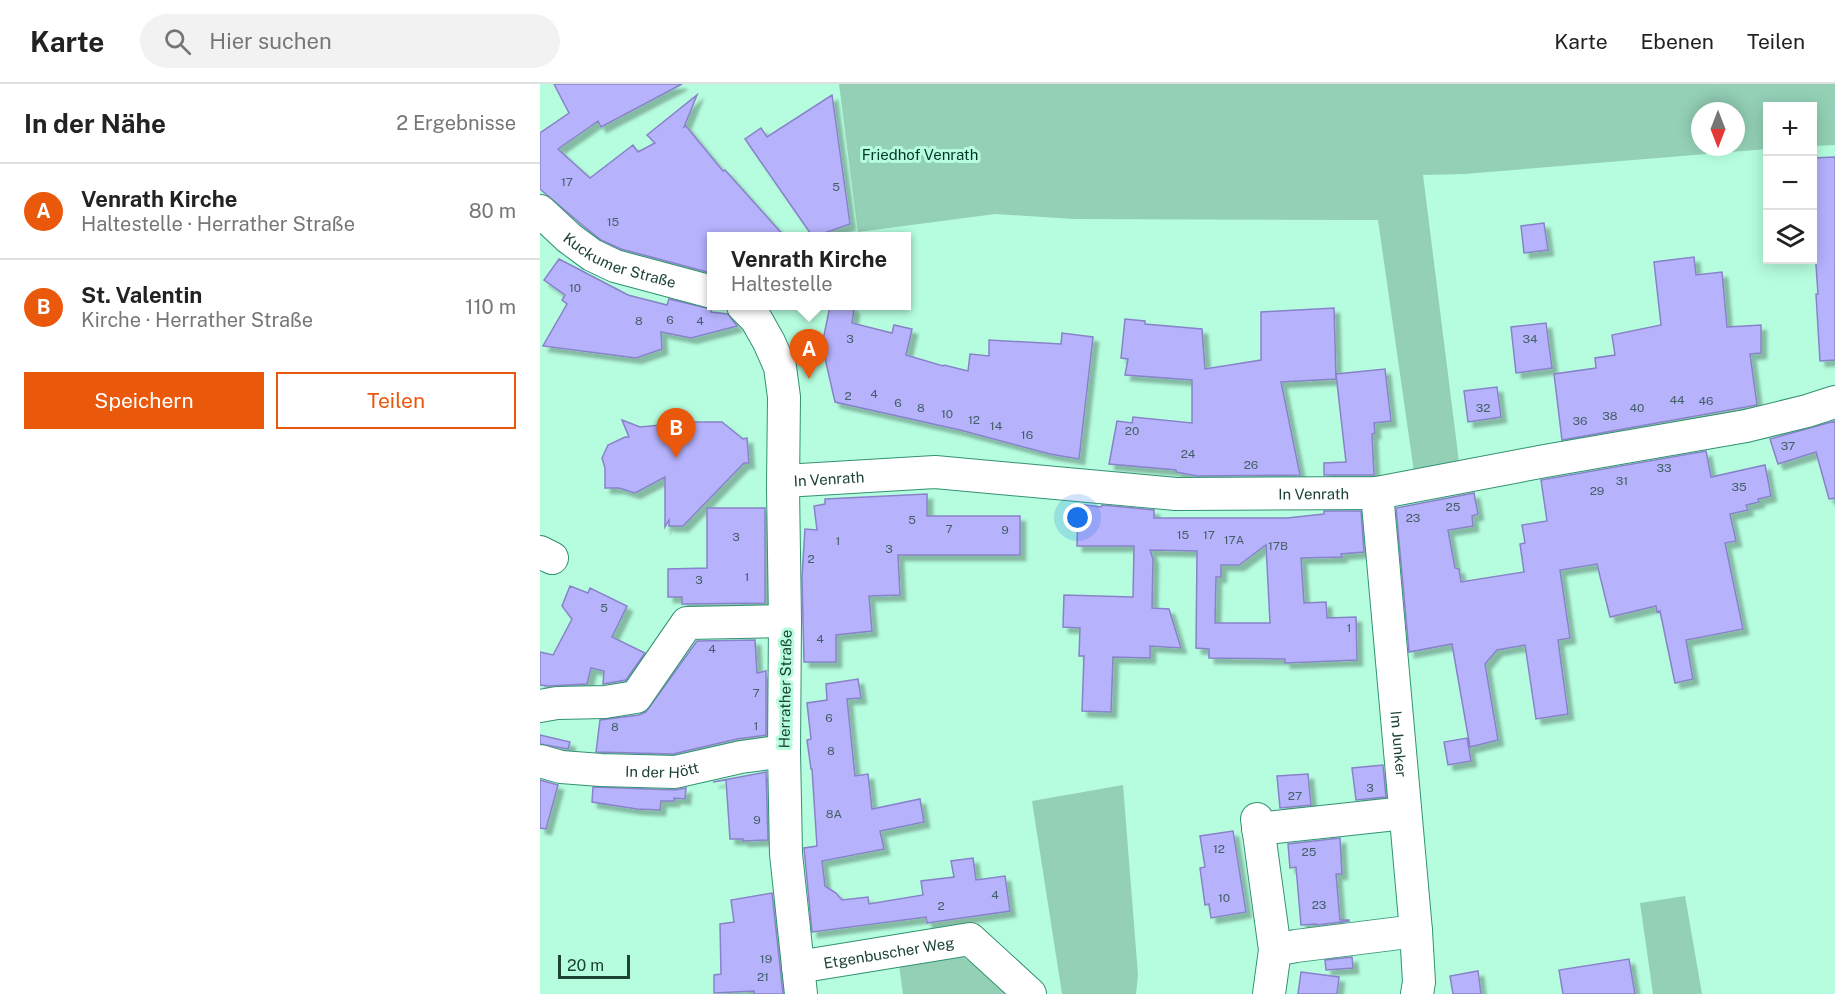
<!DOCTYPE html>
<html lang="de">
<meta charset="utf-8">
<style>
body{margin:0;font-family:"Public Sans",sans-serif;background:#f2f2f2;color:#222}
.controls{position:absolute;right:18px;top:18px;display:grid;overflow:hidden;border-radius:0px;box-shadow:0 3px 15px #0003}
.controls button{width:54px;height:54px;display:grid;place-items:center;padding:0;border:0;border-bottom:2px solid #e0e0e0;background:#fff;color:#222;font:30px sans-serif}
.compass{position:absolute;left:1151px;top:18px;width:54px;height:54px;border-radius:50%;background:#fff;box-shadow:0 3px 15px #0003;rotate:180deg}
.scale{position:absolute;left:18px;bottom:15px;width:72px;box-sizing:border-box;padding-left:6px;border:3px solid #1c4334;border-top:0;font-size:16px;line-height:21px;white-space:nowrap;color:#1c4334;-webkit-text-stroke:4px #b5fdde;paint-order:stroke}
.you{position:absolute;left:538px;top:434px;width:21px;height:21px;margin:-15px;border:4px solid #fff;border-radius:50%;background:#1a73e8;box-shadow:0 0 0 9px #1a73e833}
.badge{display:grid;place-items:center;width:39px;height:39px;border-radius:50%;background:#ea580c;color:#fff;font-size:20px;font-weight:700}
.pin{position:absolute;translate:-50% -50px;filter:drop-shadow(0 2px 3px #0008)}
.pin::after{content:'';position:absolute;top:32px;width:21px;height:18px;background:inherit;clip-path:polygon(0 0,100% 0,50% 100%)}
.popup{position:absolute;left:167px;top:148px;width:204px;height:78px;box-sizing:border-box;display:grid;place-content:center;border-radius:0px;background:#fff;filter:drop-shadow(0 2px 4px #0005);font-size:20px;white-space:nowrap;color:#767676}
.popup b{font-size:22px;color:#222}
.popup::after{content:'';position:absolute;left:50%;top:100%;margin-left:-12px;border:12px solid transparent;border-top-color:#fff}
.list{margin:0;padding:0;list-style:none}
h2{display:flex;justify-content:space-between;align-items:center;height:78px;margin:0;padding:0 24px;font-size:26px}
h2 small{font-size:20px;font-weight:400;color:#767676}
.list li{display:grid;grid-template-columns:39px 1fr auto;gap:18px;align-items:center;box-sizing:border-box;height:96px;padding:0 24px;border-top:2px solid #e0e0e0}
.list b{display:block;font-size:22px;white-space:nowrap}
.list p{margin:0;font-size:20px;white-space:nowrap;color:#767676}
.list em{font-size:20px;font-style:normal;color:#767676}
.actions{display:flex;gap:12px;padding:18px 24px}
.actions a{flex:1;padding:14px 0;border:2px solid #ea580c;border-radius:0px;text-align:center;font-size:21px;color:#ea580c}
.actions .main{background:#ea580c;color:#fff}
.icon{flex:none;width:33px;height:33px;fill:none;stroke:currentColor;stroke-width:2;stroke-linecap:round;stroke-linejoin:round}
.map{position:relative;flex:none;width:1295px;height:910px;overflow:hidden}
header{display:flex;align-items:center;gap:36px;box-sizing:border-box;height:84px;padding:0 30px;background:#fff;border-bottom:2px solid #e0e0e0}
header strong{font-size:28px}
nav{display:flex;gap:33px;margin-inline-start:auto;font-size:21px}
.search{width:420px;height:54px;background:#f2f2f2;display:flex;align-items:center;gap:15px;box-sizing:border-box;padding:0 21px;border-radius:33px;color:#767676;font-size:22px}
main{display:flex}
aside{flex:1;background:#fff}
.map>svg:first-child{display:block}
.green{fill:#93d0b6;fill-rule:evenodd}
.building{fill:#b6b2fc;stroke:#8883c9;stroke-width:1.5;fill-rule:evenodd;filter:url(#shadow)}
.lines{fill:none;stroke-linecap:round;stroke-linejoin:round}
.minor-casing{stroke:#329271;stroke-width:34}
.minor{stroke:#fff;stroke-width:32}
.labels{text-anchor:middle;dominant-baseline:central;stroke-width:6;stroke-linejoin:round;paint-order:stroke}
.number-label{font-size:12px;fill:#425f66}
.park-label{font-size:15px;fill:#023626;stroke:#b5fdde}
.street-label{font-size:15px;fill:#1c4334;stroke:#b5fdde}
</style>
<header>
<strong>Karte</strong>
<div class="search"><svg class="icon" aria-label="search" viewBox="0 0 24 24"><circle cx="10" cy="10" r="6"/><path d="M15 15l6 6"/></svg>Hier suchen</div>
<nav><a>Karte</a><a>Ebenen</a><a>Teilen</a></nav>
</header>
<main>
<aside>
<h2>In der Nähe<small>2 Ergebnisse</small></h2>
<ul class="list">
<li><span class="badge">A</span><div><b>Venrath Kirche</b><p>Haltestelle · Herrather Straße</p></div><em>80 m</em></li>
<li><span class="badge">B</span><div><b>St. Valentin</b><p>Kirche · Herrather Straße</p></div><em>110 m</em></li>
</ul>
<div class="actions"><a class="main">Speichern</a><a>Teilen</a></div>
</aside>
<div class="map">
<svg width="1295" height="910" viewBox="0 0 1295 910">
<defs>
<filter id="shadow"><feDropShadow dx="5.5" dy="5.5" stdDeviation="1.5" flood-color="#0004"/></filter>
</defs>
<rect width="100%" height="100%" fill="#b5fdde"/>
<path class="green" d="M299,0h996v61l-22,1 -1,-40h-44l-1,43 -303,25 -41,1 36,287 -45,10 -36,-252 -304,-1 -79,-5 -137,18zM1160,27h36v36h-36z
M583,701l15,190 -2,19h-74l-30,-193z
M1145,812l17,98h-49l-13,-91z
M422,872l51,38h-110l-4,-29z"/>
<path class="building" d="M14,0h128l-81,43 -3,-6 -40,28 32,29 43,-33 5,7 17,-9 -8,-8 50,-40 -13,32 2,-1 37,45 2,-1 60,67h-74v36l-90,-24 -20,-9 -20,-16 -41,-35v-56l29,-20z
M292,11l18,129 -37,13 -68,-98 16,-11 6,9z
M1295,73v203l-15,1 -4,-67h2l-6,-87v-49z
M1004,139l4,27 -24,3 -3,-27z
M1154,173l2,18 26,-3 5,55 34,-2v28l-11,1 7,51 -195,35 -8,-66 42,-6 -1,-10 20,-3 -3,-20 49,-10 -7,-63z
M19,175l69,36 39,10 2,-6 42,10v3l17,2 9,12 -46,12 -30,-6 1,17 -26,9 -93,-12 24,-42 -5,-4 3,-5 -21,-15z
M290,222h22l-1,3h3l-2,14 40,10 2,-8 18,4 -6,26 37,11 1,-1 24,6 2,-17 19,2v-16l72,4 1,-11 31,4 -14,122 -29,-5 -90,-24 -125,-28 -13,-57z
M794,224l2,71 -55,3 19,93 -103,1 -21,-4v-2l-67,-6 8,-43 15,2 1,-6 59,6v-43l-67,-5 3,-16 -7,-1 4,-39 20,2v3l57,5 3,40 56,-9v-48z
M1006,239l6,45 -36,5 -5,-46z
M845,285l6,52 -17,2 1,10 -3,1 2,41h-50v-12l22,-1 -10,-88z
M957,303l4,30 -33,5 -4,-31z
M82,336l18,7 53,-5h29l21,17 4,-1 2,25h-5l-61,63h-14v-6l-4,7v-50l-30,16 -16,-5h-14v-20l-3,-10 6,-13 17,-8h4z
M1295,337v77l-6,1 -13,-47 -38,12 -8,-25z
M1166,367l5,26 54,-12 6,31 -13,3 1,3 -13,3 2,5 -18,4 6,27 -11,2 18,86 -57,11 7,39 -18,4 -15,-72 -3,1 -1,-6 -46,11 -13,-53 -37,6 10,68 -12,2 10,74 -32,5 -11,-74 -28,5 -12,14 13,76 -28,7 -18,-103 -43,8 -13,-144 78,-15 4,21 -6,2 1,10 -25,4 7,38 4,1 2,13 63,-10 -4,-28 5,-1 -3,-18 25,-4 -6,-41z
M387,410v22h93v39h-122l2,40 -31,1 3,35 -36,4v27h-32l-2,-85 3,-48 12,1 -3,-24 11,-2v-5z
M538,420l23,3 1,-2 52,5v8h133l37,-4v-3h37l3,41 -23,2 1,3 -41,1 3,45 22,-1 1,16 29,-1 1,43 -72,3v-4l-76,-1v-9l-13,-1 1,-97 -47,-1 3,9 -1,49 17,1 12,39 -31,-2v12l-37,-1 -2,55 -29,-1 2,-55h-5l1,-28 -17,-1 1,-32 69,2 1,-51h-57zM726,461l4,78h-55l1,-46h5v-12h18z
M167,424h58v95l-83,1v-7h-14v-28l39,-1z
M30,502l18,7 2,-5 37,18 -15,31 33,16 -19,27 -23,4 1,-13 -13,-3 -4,16 -39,2 -8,-1v-33l13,3 19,-36 -10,-13z
M215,556l2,33 9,-2v64l-29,4 -64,15 -77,-2 4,-32 39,-5 7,-3 51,-71z
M318,595l3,19 -14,1 8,77 13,-2 4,35 48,-10 4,23 -44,9 4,18 -62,12 3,25 11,7 6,7 26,-3 1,7 54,-9 -2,-14 33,-4 -3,-16 22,-3 3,22 29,-4 5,35 -83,12 -1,-6 -114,15 -8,-84 13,-2 -5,-77h-1l-4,-29 4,-1 -4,-36 20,-3 -1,-16z
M0,651l30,7 -2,7 -28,-5z
M927,654l4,23 -23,4 -4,-23z
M843,681l3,32 -30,3 -4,-32z
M226,688l2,68 -25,1v-2h-13l-4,-59 -13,2z
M768,690l3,31 -31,3 -3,-32z
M0,696l18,5 -12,44 -6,-1z
M53,703l82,3 11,-2 -1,11 -11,-1v3h-13l-1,9 -23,-1 -45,-7z
M693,747l13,81 -35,6 -2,-14 -4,1 -5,-37 5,-1 -5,-31z
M800,754l2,36h-6l4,46h9v1l-32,4 -1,-1 -15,1 -5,-58 -6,1 -2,-24z
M232,809l11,101h-29v-3l-40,2v-18l7,-1 -1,-50 14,-2 -3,-22z
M812,873l1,11 -27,2 -1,-10z
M1089,875l6,35h-72l-4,-24z
M938,887l3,23h-28l-3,-18z
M761,888l38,5 -2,17h-39z"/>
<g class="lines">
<g class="minor-casing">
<g id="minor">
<path id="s1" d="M0,127l29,27 23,17 23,11 97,26"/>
<path d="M203,222l13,13 13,23 11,25 4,30 -1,90 2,134 -1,130 2,103 15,140"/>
<path id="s2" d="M244,397l151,-9 241,22 201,-1 168,-32 201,-35 61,-15 28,-9"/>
<path id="s3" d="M837,409l39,438 3,51 -2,12"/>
<path d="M0,468l12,6"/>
<path d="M0,622l17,-3 48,-1 31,-5 51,-74 98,-2"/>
<path id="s4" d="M0,677l21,6 40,3 74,2 66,-15 43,-6"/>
<path d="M717,735l18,131 -6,44"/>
<path d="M718,745l147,-16"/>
<path d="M735,866l21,-4 120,-15"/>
<path id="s5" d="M258,883l172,-28 60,55"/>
</g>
</g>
<use href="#minor" class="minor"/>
</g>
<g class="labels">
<g class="number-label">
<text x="27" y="98">17</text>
<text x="296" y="103">5</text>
<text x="73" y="138">15</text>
<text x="35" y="204">10</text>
<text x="130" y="236">6</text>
<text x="99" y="237">8</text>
<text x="160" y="237">4</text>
<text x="310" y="255">3</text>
<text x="990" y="255">34</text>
<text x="334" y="310">4</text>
<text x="308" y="312">2</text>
<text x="1137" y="316">44</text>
<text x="1166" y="317">46</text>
<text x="358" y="319">6</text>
<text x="381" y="324">8</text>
<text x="943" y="324">32</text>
<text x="1097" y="324">40</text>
<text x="407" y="330">10</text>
<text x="1070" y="332">38</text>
<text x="434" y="336">12</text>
<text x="1040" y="337">36</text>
<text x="456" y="342">14</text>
<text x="592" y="347">20</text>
<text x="487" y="351">16</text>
<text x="1248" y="362">37</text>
<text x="648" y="370">24</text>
<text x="711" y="381">26</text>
<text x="1124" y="384">33</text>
<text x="1082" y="397">31</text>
<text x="1199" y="403">35</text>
<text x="1057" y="407">29</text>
<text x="913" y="423">25</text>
<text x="873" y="434">23</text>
<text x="372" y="436">5</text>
<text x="409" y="445">7</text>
<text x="465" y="446">9</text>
<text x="643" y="451">15</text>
<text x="669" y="451">17</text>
<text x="196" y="453">3</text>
<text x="694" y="456">17A</text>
<text x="298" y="457">1</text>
<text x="738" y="462">17B</text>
<text x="349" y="465">3</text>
<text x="271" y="475">2</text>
<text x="207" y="493">1</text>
<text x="159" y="496">3</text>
<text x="64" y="524">5</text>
<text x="809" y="544">1</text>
<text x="280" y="555">4</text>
<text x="172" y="565">4</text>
<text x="216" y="609">7</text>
<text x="289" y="634">6</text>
<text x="216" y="642">1</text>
<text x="75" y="643">8</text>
<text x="291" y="667">8</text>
<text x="830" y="704">3</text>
<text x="755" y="712">27</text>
<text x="294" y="730">8A</text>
<text x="217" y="736">9</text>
<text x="679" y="765">12</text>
<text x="769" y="768">25</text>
<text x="455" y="811">4</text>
<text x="684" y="814">10</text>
<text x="779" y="821">23</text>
<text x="401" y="822">2</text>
<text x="226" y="875">19</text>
<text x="223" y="893">21</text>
</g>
<g class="park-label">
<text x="380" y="70">Friedhof Venrath</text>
</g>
<g class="street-label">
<text stroke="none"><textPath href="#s1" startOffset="96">Kuckumer Straße</textPath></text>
<text stroke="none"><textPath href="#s2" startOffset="45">In Venrath</textPath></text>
<text stroke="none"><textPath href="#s2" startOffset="531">In Venrath</textPath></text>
<text transform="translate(245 605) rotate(-89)">Herrather Straße</text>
<text stroke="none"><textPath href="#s3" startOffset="252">Im Junker</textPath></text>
<text stroke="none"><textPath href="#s4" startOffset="123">In der Hött</textPath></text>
<text stroke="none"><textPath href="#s5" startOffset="92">Etgenbuscher Weg</textPath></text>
</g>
</g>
</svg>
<div class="controls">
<button>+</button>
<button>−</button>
<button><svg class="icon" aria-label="layers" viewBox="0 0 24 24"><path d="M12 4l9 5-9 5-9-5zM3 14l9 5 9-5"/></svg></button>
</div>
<svg class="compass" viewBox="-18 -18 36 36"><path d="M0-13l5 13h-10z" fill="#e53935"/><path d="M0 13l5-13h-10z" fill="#767676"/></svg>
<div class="scale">20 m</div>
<div class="you"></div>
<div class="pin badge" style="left:269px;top:295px">A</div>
<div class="popup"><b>Venrath Kirche</b>Haltestelle</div>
<div class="pin badge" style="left:136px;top:374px">B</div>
</div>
</main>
